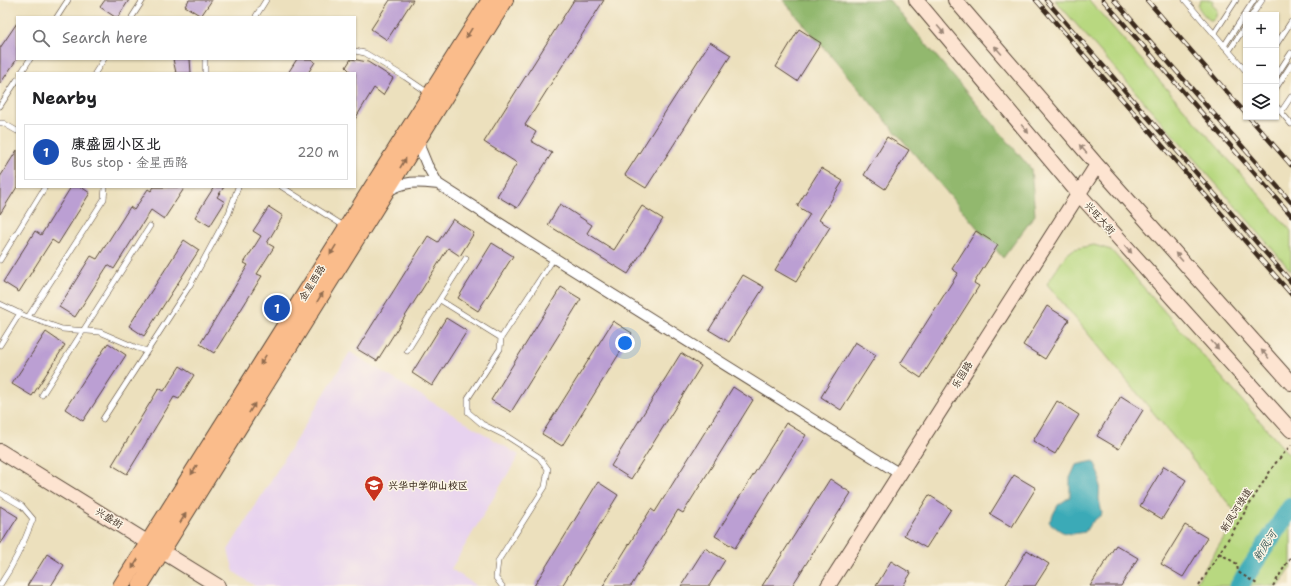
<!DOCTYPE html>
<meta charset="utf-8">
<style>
body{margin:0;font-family:"Shantell Sans","LXGW WenKai TC",sans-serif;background:#f6f6f6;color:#202124}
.controls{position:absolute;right:12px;top:12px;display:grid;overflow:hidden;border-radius:0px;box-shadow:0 1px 3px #0004}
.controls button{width:36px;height:36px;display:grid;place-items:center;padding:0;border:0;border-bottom:1px solid #e0e0e0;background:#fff;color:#202124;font:20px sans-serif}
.you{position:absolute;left:625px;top:343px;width:14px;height:14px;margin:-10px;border:3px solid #fff;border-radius:50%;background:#1a73e8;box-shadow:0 0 0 6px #1a73e833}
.badge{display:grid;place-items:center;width:26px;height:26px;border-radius:50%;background:#b45309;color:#fff;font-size:13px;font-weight:700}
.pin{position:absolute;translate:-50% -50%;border:2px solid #fff;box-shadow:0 1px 4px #0006}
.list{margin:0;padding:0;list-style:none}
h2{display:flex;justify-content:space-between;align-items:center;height:52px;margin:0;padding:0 16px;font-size:17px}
h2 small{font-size:13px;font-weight:400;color:#757577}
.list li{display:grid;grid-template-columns:26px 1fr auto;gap:12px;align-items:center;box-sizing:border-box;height:56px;margin:0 8px 8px;padding:0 8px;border:1px solid #e0e0e0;border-radius:0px}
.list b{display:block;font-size:15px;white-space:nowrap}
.list p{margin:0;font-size:13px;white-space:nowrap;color:#757577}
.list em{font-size:13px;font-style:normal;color:#757577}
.icon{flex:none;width:22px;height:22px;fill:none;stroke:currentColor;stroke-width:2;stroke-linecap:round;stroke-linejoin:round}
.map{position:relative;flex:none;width:1291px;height:586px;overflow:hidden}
.search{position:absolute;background:#fff;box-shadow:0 1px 3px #0004;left:16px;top:16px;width:340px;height:44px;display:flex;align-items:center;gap:10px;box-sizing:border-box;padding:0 14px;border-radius:0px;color:#757577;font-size:15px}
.panel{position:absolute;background:#fff;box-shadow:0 1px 3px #0004;left:16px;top:72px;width:340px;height:116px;border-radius:0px}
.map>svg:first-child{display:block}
.built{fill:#e7d2ef}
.green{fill:#b8d880;stroke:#7a814f}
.forest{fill:#92b86e;stroke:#667146}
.water{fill:#3aaab7;stroke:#3a6a6a}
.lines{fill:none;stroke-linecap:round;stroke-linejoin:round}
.river{stroke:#3aaab7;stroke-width:19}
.building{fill:#bb9fd3}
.lane-casing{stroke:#564536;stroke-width:6}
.street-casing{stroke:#564536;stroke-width:12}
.secondary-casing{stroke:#564536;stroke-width:16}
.primary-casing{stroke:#564536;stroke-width:18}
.path{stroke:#564536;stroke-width:2;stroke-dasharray:3 3;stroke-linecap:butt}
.lane{stroke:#fff;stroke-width:5}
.street{stroke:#fff;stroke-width:10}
.secondary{stroke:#fde4d1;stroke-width:14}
.primary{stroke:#fabc8b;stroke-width:16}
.rail-casing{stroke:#3b2a1e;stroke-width:4.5}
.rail{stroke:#fcf5e5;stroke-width:3;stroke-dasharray:9;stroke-linecap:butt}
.oneway{fill:#9c8778}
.oneway2{fill:#916c4f}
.labels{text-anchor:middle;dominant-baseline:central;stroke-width:3;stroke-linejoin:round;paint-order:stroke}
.street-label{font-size:10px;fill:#3b2a1e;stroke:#fcf5e5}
.poi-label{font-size:10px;font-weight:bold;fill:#3b2a1e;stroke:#fcf5e5;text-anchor:start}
.water-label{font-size:11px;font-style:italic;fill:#3b5d5b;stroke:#fcf5e5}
</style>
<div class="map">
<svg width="1291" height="586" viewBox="0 0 1291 586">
<rect width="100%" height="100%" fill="#fcf5e5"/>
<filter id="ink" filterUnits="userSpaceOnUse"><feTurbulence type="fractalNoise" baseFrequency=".025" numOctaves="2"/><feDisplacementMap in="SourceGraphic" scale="8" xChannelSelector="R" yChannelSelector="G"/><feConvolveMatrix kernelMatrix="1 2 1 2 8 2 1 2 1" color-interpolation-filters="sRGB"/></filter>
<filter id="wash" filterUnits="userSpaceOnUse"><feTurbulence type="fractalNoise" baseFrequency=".012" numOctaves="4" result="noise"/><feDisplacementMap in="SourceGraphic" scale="16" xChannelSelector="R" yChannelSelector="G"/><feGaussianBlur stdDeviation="0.9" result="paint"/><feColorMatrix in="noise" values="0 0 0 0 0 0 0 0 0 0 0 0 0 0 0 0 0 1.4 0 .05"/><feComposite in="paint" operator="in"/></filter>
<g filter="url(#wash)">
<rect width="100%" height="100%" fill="#ece0bd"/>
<path class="built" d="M350,352l169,103 -68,114 26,17h-222l-21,-14 -6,-22z"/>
<path class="green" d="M1055,0h34l202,231v40l-46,-54z
M1201,0h13l-2,3 5,7c-1,5 -1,8 -5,11 -6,-3 -11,-9 -14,-15z
M1094,245l17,5 180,207v109l-12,20h-85l44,-71 -191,-231 19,-29 8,-6z"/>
<path class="forest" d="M783,0h106l142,169 4,46 -32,43z"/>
<path class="water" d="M1094,461l6,15 -1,23 3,15 -12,10 -5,8c-19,3 -21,3 -36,-10l9,-17 12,-8v-19l6,-13z"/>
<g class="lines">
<path class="river" d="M1239,586l52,-79"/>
</g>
<g id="blocks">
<path class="building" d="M105,0h24l-11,17h-3l-15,-10z
M189,0h23l-11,16 -16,-10z
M390,0h23l-26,40 -16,-11z
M574,0h30l-79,125 11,7 -5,9 21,12 -35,55 -20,-12 20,-33 -33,-21z
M17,23v36l-17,25v-36z
M799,29l22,14 -24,38 -21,-14z
M710,42l21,13 -85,133 -21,-13z
M173,59h17l1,14h-15z
M297,59h14l4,3 -7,11h-20z
M351,59l17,3 25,16 -10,17 -9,-7 -19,31v-46h-3l-6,-6z
M887,137l22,13 -24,39 -21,-14z
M17,150v37l-17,27v-37z
M821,168l22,13 -24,39 11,7 -34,55 -21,-12 35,-56 -13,-8z
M71,187h10l9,6 -32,51 -6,-4 -33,52 -16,-10 32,-51 6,4z
M154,187h31l-21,32 -13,-9 -37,59 -6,-4 -33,52 -16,-10 32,-51 6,3 33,-52 4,3 14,-21 3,2z
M214,187h10l-7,10 8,5 -15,24 -15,-9z
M560,204l32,21 -5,8 27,17 28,-44 21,13 -35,55 -80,-49z
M269,207l14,9 -16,27 7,4 -17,27 5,2 -48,77 -14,-9 48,-79 -4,-2 17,-27 -8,-5z
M453,219l21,14 -14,23 -12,-8 -71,113 -20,-12 71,-113 10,6z
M976,231l22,14 -24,38 5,3 -58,92 -21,-14 58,-91 -6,-4z
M184,240l15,10 -55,86 -15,-10z
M492,243l21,13 -35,55 -20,-13z
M743,275l21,12 -35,55 -20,-12z
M561,287l20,12 -70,113 -20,-12z
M1047,306l22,14 -24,39 -22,-14z
M446,318l21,13 -35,55 -20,-13z
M613,321l19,12 -70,113 -20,-12z
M46,332l19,13 -33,51 -20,-12z
M855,342l21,13 -35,55 -20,-13z
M108,343l18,12 -43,66 -18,-12z
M681,353l20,13 -70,113 -20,-13z
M180,366l14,9 -15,24 -5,-2 -47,77 -15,-9 47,-77 5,3z
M733,387l20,13 -70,113 -5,-3 -47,76h-28l48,-77 4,3z
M1121,396l22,14 -24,39 -22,-13z
M1057,401l22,14 -24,39 -22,-13z
M786,423l20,12 -71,113 -20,-12z
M1164,466l22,14 -24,39 -22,-13z
M1014,475l22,13 -24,39 -22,-13z
M830,479l21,14 -59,93h-30z
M598,482l20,13 -56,91h-28z
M929,495l22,14 -25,39 -22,-13z
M0,506l18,11 -18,28z
M1185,525l22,13 -24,39 -22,-13z
M1116,545l22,13 -17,28h-31z
M705,548l20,12 -16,26h-28z
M1027,550l22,14 -14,22h-30z
M47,554l17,11 -13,21h-24z
M891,561l20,12 -8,13h-27z"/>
</g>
</g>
<g filter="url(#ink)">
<use href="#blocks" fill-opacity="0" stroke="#564536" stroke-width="1"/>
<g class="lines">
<g class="lane-casing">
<path id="lane" d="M1185,0l61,71
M1252,15l10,-15
M57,17l11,-17
M132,17l11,-17
M257,17l-1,-1 10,-16
M1214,34l22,-34
M1276,45l15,-23
M1224,46l30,-46
M355,51l10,2 40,24 25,17
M1229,51l17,-26
M205,59v14
M21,73l9,-14
M95,73l9,-14
M1276,76l15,-23
M1276,88l15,-23
M0,106l17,-26
M1276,106l15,18
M1281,112l10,-15
M0,123h3l14,8
M282,187l62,39
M0,260l45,-73
M440,300l61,38
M0,304l25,12 37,13 38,3 37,16 10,3
M28,317l76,-118 1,-12
M0,345l20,-32
M407,351l59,-93
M42,395l108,-169
M103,419l87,-134 39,-72 9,-26
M0,493l22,13 11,13c-9,24 -18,44 -33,66
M502,586l-6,-8 2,-17 47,-74 3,-18 -9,-12 -31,-20 -26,-13 -14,-12v-14l32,-49 1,-11 53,-80"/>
</g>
<g class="street-casing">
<path id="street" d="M421,137l-1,11 7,17 11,19
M387,192c17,-12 32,-10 51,-8l116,74 346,216"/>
</g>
<g class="secondary-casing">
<path id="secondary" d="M916,0l162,193 213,237
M955,0l142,165 194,218
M0,451l218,135
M828,586l269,-421"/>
</g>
<g class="primary-casing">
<path id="primary" d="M121,586l369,-586
M140,586l365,-586"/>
</g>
<path class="path" d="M1219,553l18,11 1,8 19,12v2
M1199,586l75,-121 17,-20
M1273,586l18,-30"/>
<use href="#lane" class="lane"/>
<use href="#street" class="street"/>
<use href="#secondary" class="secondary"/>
<use href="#primary" class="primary"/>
<g class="rail-casing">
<path id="rail" d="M1036,0l255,294
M1046,0l245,282
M1103,0l188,215
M1114,0l177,202
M1147,0l99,114
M1249,117l42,48"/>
</g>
<use href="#rail" class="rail"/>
</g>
<defs><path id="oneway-solid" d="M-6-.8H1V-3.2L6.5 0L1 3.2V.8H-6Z"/></defs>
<g class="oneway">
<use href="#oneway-solid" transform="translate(941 30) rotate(50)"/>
<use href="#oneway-solid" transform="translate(998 50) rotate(-131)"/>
<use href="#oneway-solid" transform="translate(1025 129) rotate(50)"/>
<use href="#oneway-solid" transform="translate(1083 149) rotate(-131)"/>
<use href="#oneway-solid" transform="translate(1128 249) rotate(48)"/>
<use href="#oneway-solid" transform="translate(1179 257) rotate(-132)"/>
<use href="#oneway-solid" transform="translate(1215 345) rotate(48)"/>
<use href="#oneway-solid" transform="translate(1265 354) rotate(-132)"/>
</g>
<g class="oneway2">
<use href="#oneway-solid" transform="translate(469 33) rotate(122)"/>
<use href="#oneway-solid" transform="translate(403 163) rotate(-59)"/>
<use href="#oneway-solid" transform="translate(333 250) rotate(122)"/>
<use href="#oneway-solid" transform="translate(320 297) rotate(-58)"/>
<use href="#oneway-solid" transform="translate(263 360) rotate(122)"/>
<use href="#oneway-solid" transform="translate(252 408) rotate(-58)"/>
<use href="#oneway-solid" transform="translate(194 470) rotate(122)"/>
<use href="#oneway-solid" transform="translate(183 518) rotate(-58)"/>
<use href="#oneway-solid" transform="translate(135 564) rotate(122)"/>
</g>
</g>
<defs>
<g id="school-pin" transform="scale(1)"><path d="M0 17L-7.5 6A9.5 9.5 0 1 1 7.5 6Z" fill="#c8321e" stroke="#fcf5e5"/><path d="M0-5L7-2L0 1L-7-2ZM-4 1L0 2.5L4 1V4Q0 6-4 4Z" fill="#fff"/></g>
</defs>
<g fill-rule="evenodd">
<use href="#school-pin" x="374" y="485"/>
</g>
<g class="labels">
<g class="street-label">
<text transform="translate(1100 218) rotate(48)">兴旺大街</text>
<text transform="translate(312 283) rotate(-58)">金星西路</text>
<text transform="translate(962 375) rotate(-58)">乐园路</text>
<text transform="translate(1236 510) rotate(-58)">新凤河绿道</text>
<text transform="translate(109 518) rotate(32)">兴盛街</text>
</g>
<g class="poi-label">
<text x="388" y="485">兴华中学仰山校区</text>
</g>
<g class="water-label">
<text transform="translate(1265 546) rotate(-57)">新凤河</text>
</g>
</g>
</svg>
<div class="controls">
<button>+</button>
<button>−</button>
<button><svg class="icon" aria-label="layers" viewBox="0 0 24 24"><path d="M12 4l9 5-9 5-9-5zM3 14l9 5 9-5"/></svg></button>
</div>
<div class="you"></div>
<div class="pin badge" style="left:277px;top:308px;background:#1a4fb4">1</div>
<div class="search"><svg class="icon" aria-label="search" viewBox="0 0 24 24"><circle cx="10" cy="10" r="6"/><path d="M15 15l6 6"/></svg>Search here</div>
<section class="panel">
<h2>Nearby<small></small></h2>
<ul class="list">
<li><span class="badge" style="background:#1a4fb4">1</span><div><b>康盛园小区北</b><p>Bus stop · 金星西路</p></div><em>220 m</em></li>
</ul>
</section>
</div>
